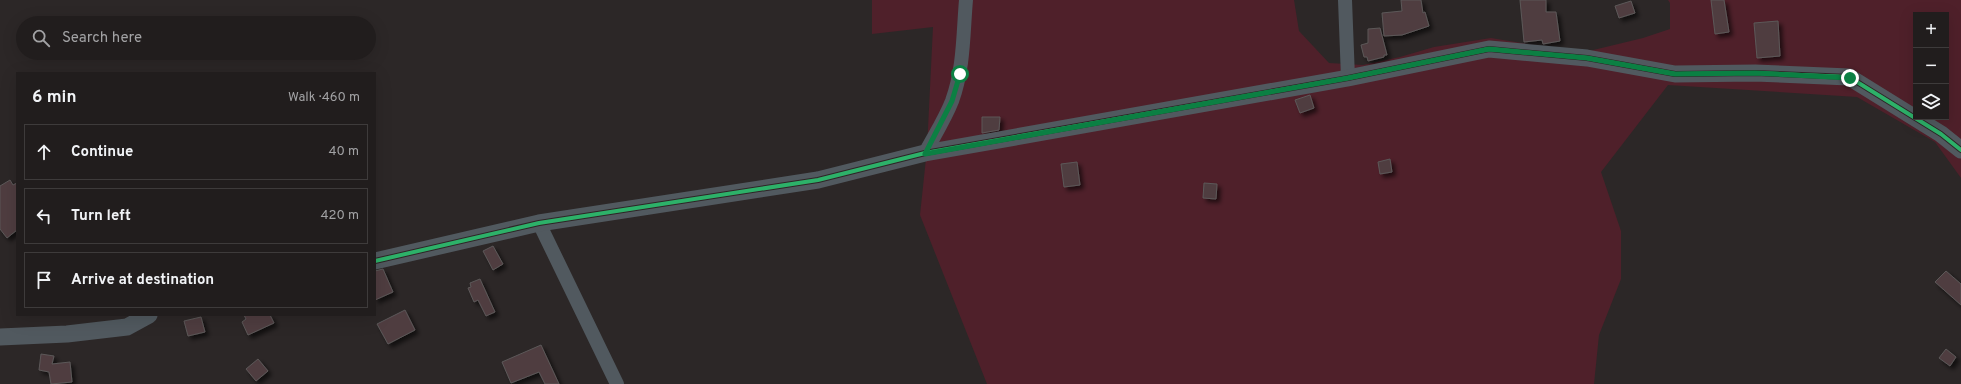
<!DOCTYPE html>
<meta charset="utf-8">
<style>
body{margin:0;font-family:Overpass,sans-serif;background:#292626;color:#f1f3f6}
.controls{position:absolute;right:12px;top:12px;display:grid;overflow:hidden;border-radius:0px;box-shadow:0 4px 16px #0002}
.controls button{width:36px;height:36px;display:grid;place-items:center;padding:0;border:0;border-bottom:1px solid #3e3b3b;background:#211d1d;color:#f1f3f6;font:20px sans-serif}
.stop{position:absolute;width:12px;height:12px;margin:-9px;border:3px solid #0b8043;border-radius:50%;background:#fff}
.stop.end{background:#0b8043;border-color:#fff;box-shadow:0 1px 4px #0008}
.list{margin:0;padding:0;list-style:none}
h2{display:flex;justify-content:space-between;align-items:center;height:52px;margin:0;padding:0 16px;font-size:17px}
h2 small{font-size:13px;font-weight:400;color:#a2a2a4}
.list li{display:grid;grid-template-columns:26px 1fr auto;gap:12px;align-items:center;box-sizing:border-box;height:56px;margin:0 8px 8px;padding:0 8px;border:1px solid #3e3b3b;border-radius:0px}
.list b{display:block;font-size:15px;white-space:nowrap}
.list em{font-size:13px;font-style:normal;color:#a2a2a4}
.icon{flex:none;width:22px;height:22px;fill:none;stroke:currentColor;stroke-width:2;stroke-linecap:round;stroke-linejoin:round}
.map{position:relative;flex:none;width:1961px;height:384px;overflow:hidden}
.search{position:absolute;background:#211d1d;box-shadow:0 4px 16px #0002;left:16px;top:16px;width:360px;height:44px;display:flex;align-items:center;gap:10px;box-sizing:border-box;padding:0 14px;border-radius:22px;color:#a2a2a4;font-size:15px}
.panel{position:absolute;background:#211d1d;box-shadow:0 4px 16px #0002;left:16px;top:72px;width:360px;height:244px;border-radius:0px}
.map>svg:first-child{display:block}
.green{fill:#4f202a;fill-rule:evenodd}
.building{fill:#4f3d41;stroke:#5c5858;filter:url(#shadow)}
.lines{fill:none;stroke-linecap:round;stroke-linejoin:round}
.minor{stroke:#51595f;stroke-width:14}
.tertiary{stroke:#51595f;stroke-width:17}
.cycleway-casing{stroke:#2e2526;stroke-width:6}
.cycleway{stroke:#2db169;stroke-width:4}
.route{stroke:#0b8043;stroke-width:5}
</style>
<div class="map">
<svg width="1961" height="384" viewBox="0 0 1961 384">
<defs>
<filter id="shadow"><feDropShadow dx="3.5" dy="3.5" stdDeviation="2" flood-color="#0009"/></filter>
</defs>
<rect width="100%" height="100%" fill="#2c2727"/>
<path class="green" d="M872,0h422l5,31 30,32 34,2 37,-8 34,-10 57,-9 90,15 62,-15 27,-9v-26l-2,-3h293v178l-26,-36 -78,-45 -189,-12 -67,87 20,59v48l-22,56 -5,49h-607l-67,-169 7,-66 6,-122 -61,7zM1916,15h30v102h-30z"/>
<path class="building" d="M1401,0h20l2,13 2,-1 4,14 -27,9 -18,1 -2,-23 20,-2z
M1520,0h26v12h10l4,29 -17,3 -1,-4 -18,2z
M1711,0h13l5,32 -14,2z
M1631,1l4,12 -16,5 -4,-12z
M1778,21l2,35 -23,2 -3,-35z
M1380,28l7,27h-3v2l-16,4 -1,-4h-3l-3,-12 7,-2v-14z
M1310,95l4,13 -14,5 -5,-13z
M982,117h18l-1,13 -17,3z
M1390,159l2,13 -12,2 -2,-12z
M1077,162l3,23 -16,2 -3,-23z
M10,180l3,5 4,-2v47l-10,8 -7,-9v-43z
M1204,183l13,1 -1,15 -13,-1z
M493,246l10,18 -10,6 -10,-19z
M383,269l10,23 -18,8v-29z
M1946,271l15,13v21l-26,-23z
M480,279l15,33 -9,4 -8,-16 -4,2 -6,-14 3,-1 -1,-4z
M405,310l10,20 -27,14 -11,-20z
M244,315h26l4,8 -26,12 -6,-13 4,-3z
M201,317l4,15 -17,4 -4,-15z
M541,345l18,39h-14l-6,-12 -28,11 -9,-21z
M1946,349l10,8 -6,9 -11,-8z
M41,354l13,2 -2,8 18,-2 2,20 -21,2 -2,-12 -10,-2z
M258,359l10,12 -12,10 -10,-12z"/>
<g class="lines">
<path class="minor" d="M1345,0l3,78
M925,153c9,-17 20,-34 27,-52 12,-33 11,-67 14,-101
M539,223l78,161"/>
<path class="tertiary" d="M375,261l164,-38 279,-43 107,-27 423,-75 141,-29 98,9 88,16 80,-1 94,4 92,57 20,16
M0,337l67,-3 60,-7 22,-12"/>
<g class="cycleway-casing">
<path id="cycleway" d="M375,261l164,-38 279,-43 107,-27 423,-75 141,-29 98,9 88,16 80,-1 94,4 92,57 20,16"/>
</g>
<use href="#cycleway" class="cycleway"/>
</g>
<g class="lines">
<path class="route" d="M960,74l-8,27 -27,53 423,-76 141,-29 98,9 88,16 80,-1 95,5"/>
</g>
</svg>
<div class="controls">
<button>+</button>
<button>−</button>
<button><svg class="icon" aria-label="layers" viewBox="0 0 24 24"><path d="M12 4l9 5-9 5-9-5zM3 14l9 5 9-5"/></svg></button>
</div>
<div class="stop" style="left:960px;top:74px"></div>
<div class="stop end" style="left:1850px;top:78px"></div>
<div class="search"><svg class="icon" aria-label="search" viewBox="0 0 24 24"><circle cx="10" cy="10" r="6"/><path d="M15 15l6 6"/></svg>Search here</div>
<section class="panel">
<h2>6 min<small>Walk · 460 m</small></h2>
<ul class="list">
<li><svg class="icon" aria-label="ahead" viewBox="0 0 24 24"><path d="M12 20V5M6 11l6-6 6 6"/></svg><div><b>Continue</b></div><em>40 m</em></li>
<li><svg class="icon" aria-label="left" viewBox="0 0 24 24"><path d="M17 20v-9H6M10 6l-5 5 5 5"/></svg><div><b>Turn left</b></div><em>420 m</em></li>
<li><svg class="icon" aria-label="arrive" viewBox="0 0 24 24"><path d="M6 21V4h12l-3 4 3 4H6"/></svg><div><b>Arrive at destination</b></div></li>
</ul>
</section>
</div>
